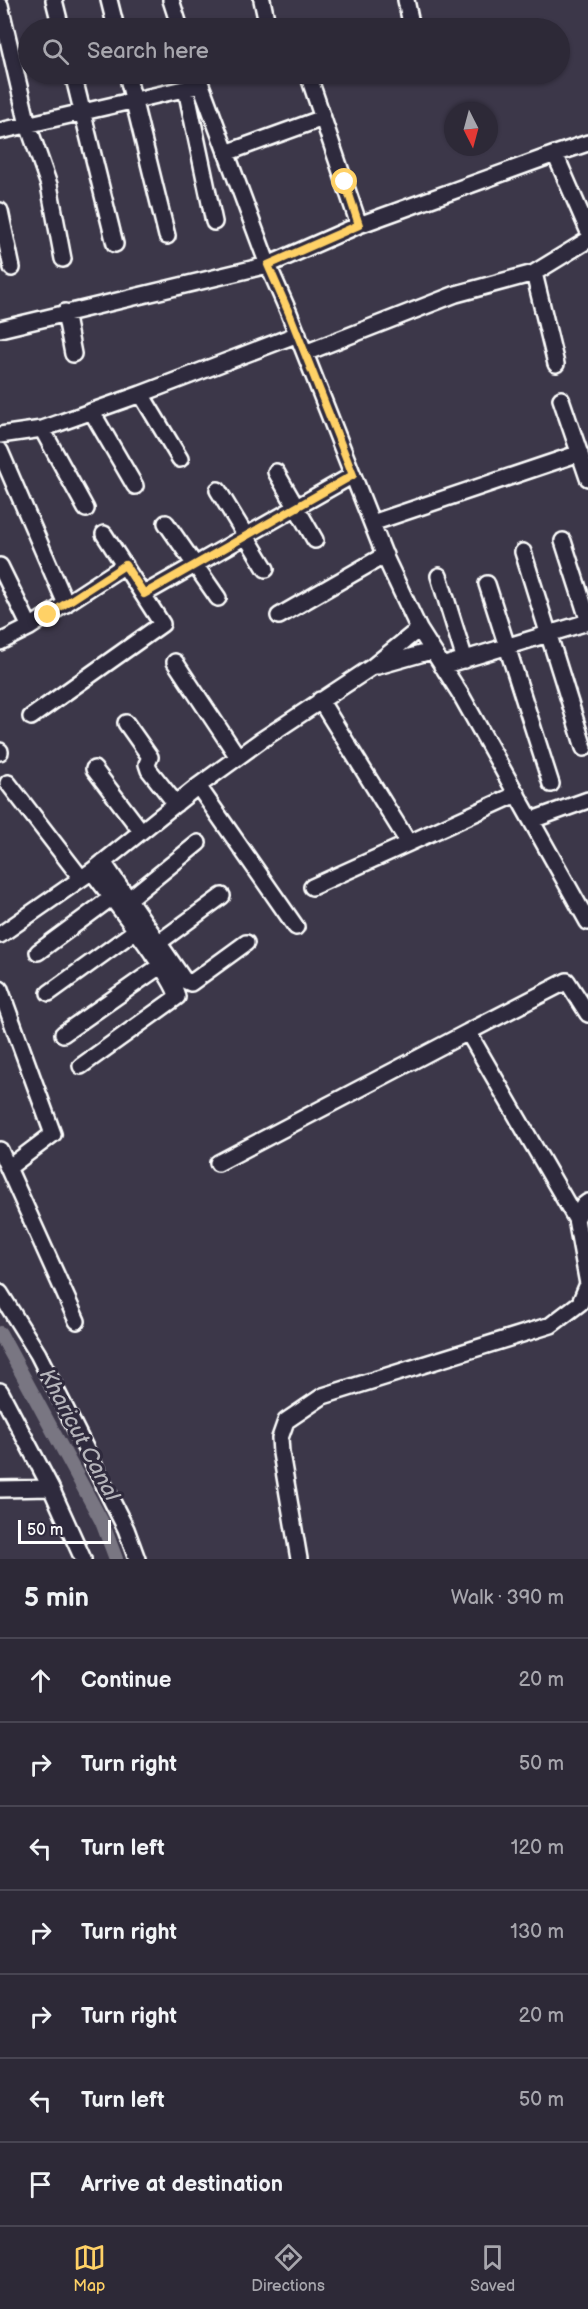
<!DOCTYPE html>
<meta charset="utf-8">
<style>
body{margin:0;font-family:"Balsamiq Sans",sans-serif;background:#393542;color:#f1f3f6}
.compass{position:absolute;left:444px;top:102px;width:54px;height:54px;border-radius:50%;background:#2d2937;box-shadow:0 2px 4px #0004;rotate:174deg}
.scale{position:absolute;left:18px;bottom:15px;width:93px;box-sizing:border-box;padding-left:6px;border:3px solid #fff;border-top:0;font-size:16px;line-height:21px;white-space:nowrap;color:#fff;-webkit-text-stroke:4px #2f2a3d;paint-order:stroke}
.stop{position:absolute;width:18px;height:18px;margin:-14px;border:4px solid #ffd166;border-radius:50%;background:#fff}
.stop.end{background:#ffd166;border-color:#fff;box-shadow:0 2px 6px #0008}
.list{margin:0;padding:0;list-style:none}
h2{display:flex;justify-content:space-between;align-items:center;height:78px;margin:0;padding:0 24px;font-size:26px}
h2 small{font-size:20px;font-weight:400;color:#a7a6ad}
.list li{display:grid;grid-template-columns:39px 1fr auto;gap:18px;align-items:center;box-sizing:border-box;height:84px;padding:0 24px;border-top:2px solid #484552}
.list b{display:block;font-size:22px;white-space:nowrap}
.list em{font-size:20px;font-style:normal;color:#a7a6ad}
.icon{flex:none;width:33px;height:33px;fill:none;stroke:currentColor;stroke-width:2;stroke-linecap:round;stroke-linejoin:round}
.map{position:relative;flex:none;width:588px;height:1559px;overflow:hidden}
.search{position:absolute;background:#2d2937;box-shadow:0 2px 4px #0004;left:18px;right:18px;top:18px;height:66px;display:flex;align-items:center;gap:15px;box-sizing:border-box;padding:0 21px;border-radius:33px;color:#a7a6ad;font-size:22px}
.sheet{height:666px;background:#2d2937}
nav{display:flex;justify-content:space-around;align-items:center;box-sizing:border-box;height:84px;border-top:2px solid #484552;background:#2d2937;font-size:16px;color:#a7a6ad}
nav a{display:grid;justify-items:center;gap:3px}
nav .on{color:#ffd166}
.map>svg:first-child{display:block}
.lines{fill:none;stroke-linecap:round;stroke-linejoin:round}
.canal{stroke:#797682;stroke-width:14}
.minor-casing{stroke:#fff;stroke-width:20}
.minor{stroke:#2f2a3d;stroke-width:15}
.route{stroke:#ffd166;stroke-width:8}
.labels{text-anchor:middle;dominant-baseline:central;stroke-width:6;stroke-linejoin:round;paint-order:stroke}
.water-label{font-size:22px;font-style:italic;fill:#b5b4ba;stroke:#2f2a3d}
</style>
<div class="map">
<svg width="588" height="1559" viewBox="0 0 588 1559">
<rect width="100%" height="100%" fill="#3c3749"/>
<filter id="ink" filterUnits="userSpaceOnUse"><feTurbulence type="fractalNoise" baseFrequency=".0167" numOctaves="2"/><feDisplacementMap in="SourceGraphic" scale="12" xChannelSelector="R" yChannelSelector="G"/><feConvolveMatrix kernelMatrix="1 2 1 2 8 2 1 2 1" color-interpolation-filters="sRGB"/></filter>
<g filter="url(#ink)">
<g class="lines">
<path class="canal" d="M0,1333l102,189 14,37"/>
<g class="minor-casing">
<path id="minor" d="M54,0l7,28
M109,0l7,28
M171,0l9,28
M262,0l6,28
M406,0l6,28
M0,5l28,120 21,60 14,74
M73,74l42,170
M127,74l40,162
M197,74l71,191 21,48 97,246 33,70 42,66 127,227
M308,74l51,151
M186,89l28,133
M0,131l201,-46
M588,143l-33,11 33,76
M226,153l97,-35
M0,211l12,57
M534,273l22,91
M65,312l8,42
M0,329l268,-64 91,-40 196,-71
M305,353l151,-59 78,-21 54,-33
M561,399l27,79
M92,412l43,74
M42,429l44,80
M0,435l42,-6 99,-35
M0,451l66,153
M180,459l-39,-65 157,-60
M276,472l39,68
M218,490l48,79
M166,523l52,75
M372,523l208,-70
M563,541l25,78
M523,552l61,196
M0,566l30,61
M439,576l26,84
M487,584l64,200
M144,594l209,-119
M279,616l106,-61
M0,642l30,-15 95,-62
M175,662l63,95
M378,666l53,-15
M442,666l146,-44
M320,700l88,142
M31,717l131,-93 -58,-90
M126,723l24,34 -3,7 2,6 27,34
M0,752v-1
M94,769l47,62
M8,783l73,95
M198,786l98,141
M532,820l56,-20
M103,862l81,118 7,3 55,-40
M312,887l205,-93
M129,899l69,-56
M0,935l92,-64 106,-85 62,-45 112,-74 47,-38
M158,943l64,-47
M38,952l73,-54
M0,989l53,145 -45,34
M49,993l86,-62
M468,1032l99,-51 21,33
M63,1034l97,-68
M81,1066l96,-69c-1,-19 -70,-104 -85,-126
M0,1150l77,171
M218,1163l250,-131 108,187
M0,1293l38,61 88,175 11,30
M0,1391l51,97 32,71
M0,1489l51,-1
M299,1559l-18,-106 -1,-15 6,-17 37,-25 228,-71 29,-22 8,-19 -12,-65 8,-14 4,-3"/>
</g>
<use href="#minor" class="minor"/>
</g>
</g>
<g class="lines" filter="url(#ink)">
<path class="route" d="M48,615l77,-50 19,29 209,-119 -64,-162 -21,-48 91,-40 -14,-43"/>
</g>
<g class="labels">
<g class="water-label">
<text transform="translate(79 1435) rotate(62)">Kharicut Canal</text>
</g>
</g>
</svg>
<svg class="compass" viewBox="-18 -18 36 36"><path d="M0-13l5 13h-10z" fill="#e53935"/><path d="M0 13l5-13h-10z" fill="#a7a6ad"/></svg>
<div class="scale">50 m</div>
<div class="stop" style="left:345px;top:182px"></div>
<div class="stop end" style="left:48px;top:615px"></div>
<div class="search"><svg class="icon" aria-label="search" viewBox="0 0 24 24"><circle cx="10" cy="10" r="6"/><path d="M15 15l6 6"/></svg>Search here</div>
</div>
<section class="sheet">
<h2>5 min<small>Walk · 390 m</small></h2>
<ul class="list">
<li><svg class="icon" aria-label="ahead" viewBox="0 0 24 24"><path d="M12 20V5M6 11l6-6 6 6"/></svg><div><b>Continue</b></div><em>20 m</em></li>
<li><svg class="icon" aria-label="right" viewBox="0 0 24 24"><path d="M7 20v-9h11M14 6l5 5-5 5"/></svg><div><b>Turn right</b></div><em>50 m</em></li>
<li><svg class="icon" aria-label="left" viewBox="0 0 24 24"><path d="M17 20v-9H6M10 6l-5 5 5 5"/></svg><div><b>Turn left</b></div><em>120 m</em></li>
<li><svg class="icon" aria-label="right" viewBox="0 0 24 24"><path d="M7 20v-9h11M14 6l5 5-5 5"/></svg><div><b>Turn right</b></div><em>130 m</em></li>
<li><svg class="icon" aria-label="right" viewBox="0 0 24 24"><path d="M7 20v-9h11M14 6l5 5-5 5"/></svg><div><b>Turn right</b></div><em>20 m</em></li>
<li><svg class="icon" aria-label="left" viewBox="0 0 24 24"><path d="M17 20v-9H6M10 6l-5 5 5 5"/></svg><div><b>Turn left</b></div><em>50 m</em></li>
<li><svg class="icon" aria-label="arrive" viewBox="0 0 24 24"><path d="M6 21V4h12l-3 4 3 4H6"/></svg><div><b>Arrive at destination</b></div></li>
</ul>
</section>
<nav>
<a class="on"><svg class="icon" aria-label="map" viewBox="0 0 24 24"><path d="M3 6l6-2 6 2 6-2v14l-6 2-6-2-6 2zM9 4v14M15 6v14"/></svg>Map</a>
<a><svg class="icon" aria-label="directions" viewBox="0 0 24 24"><path d="M12 3l9 9-9 9-9-9zM9 14v-3h6M13 9l2 2-2 2"/></svg>Directions</a>
<a><svg class="icon" aria-label="saved" viewBox="0 0 24 24"><path d="M7 4h10v16l-5-4-5 4z"/></svg>Saved</a>
</nav>
